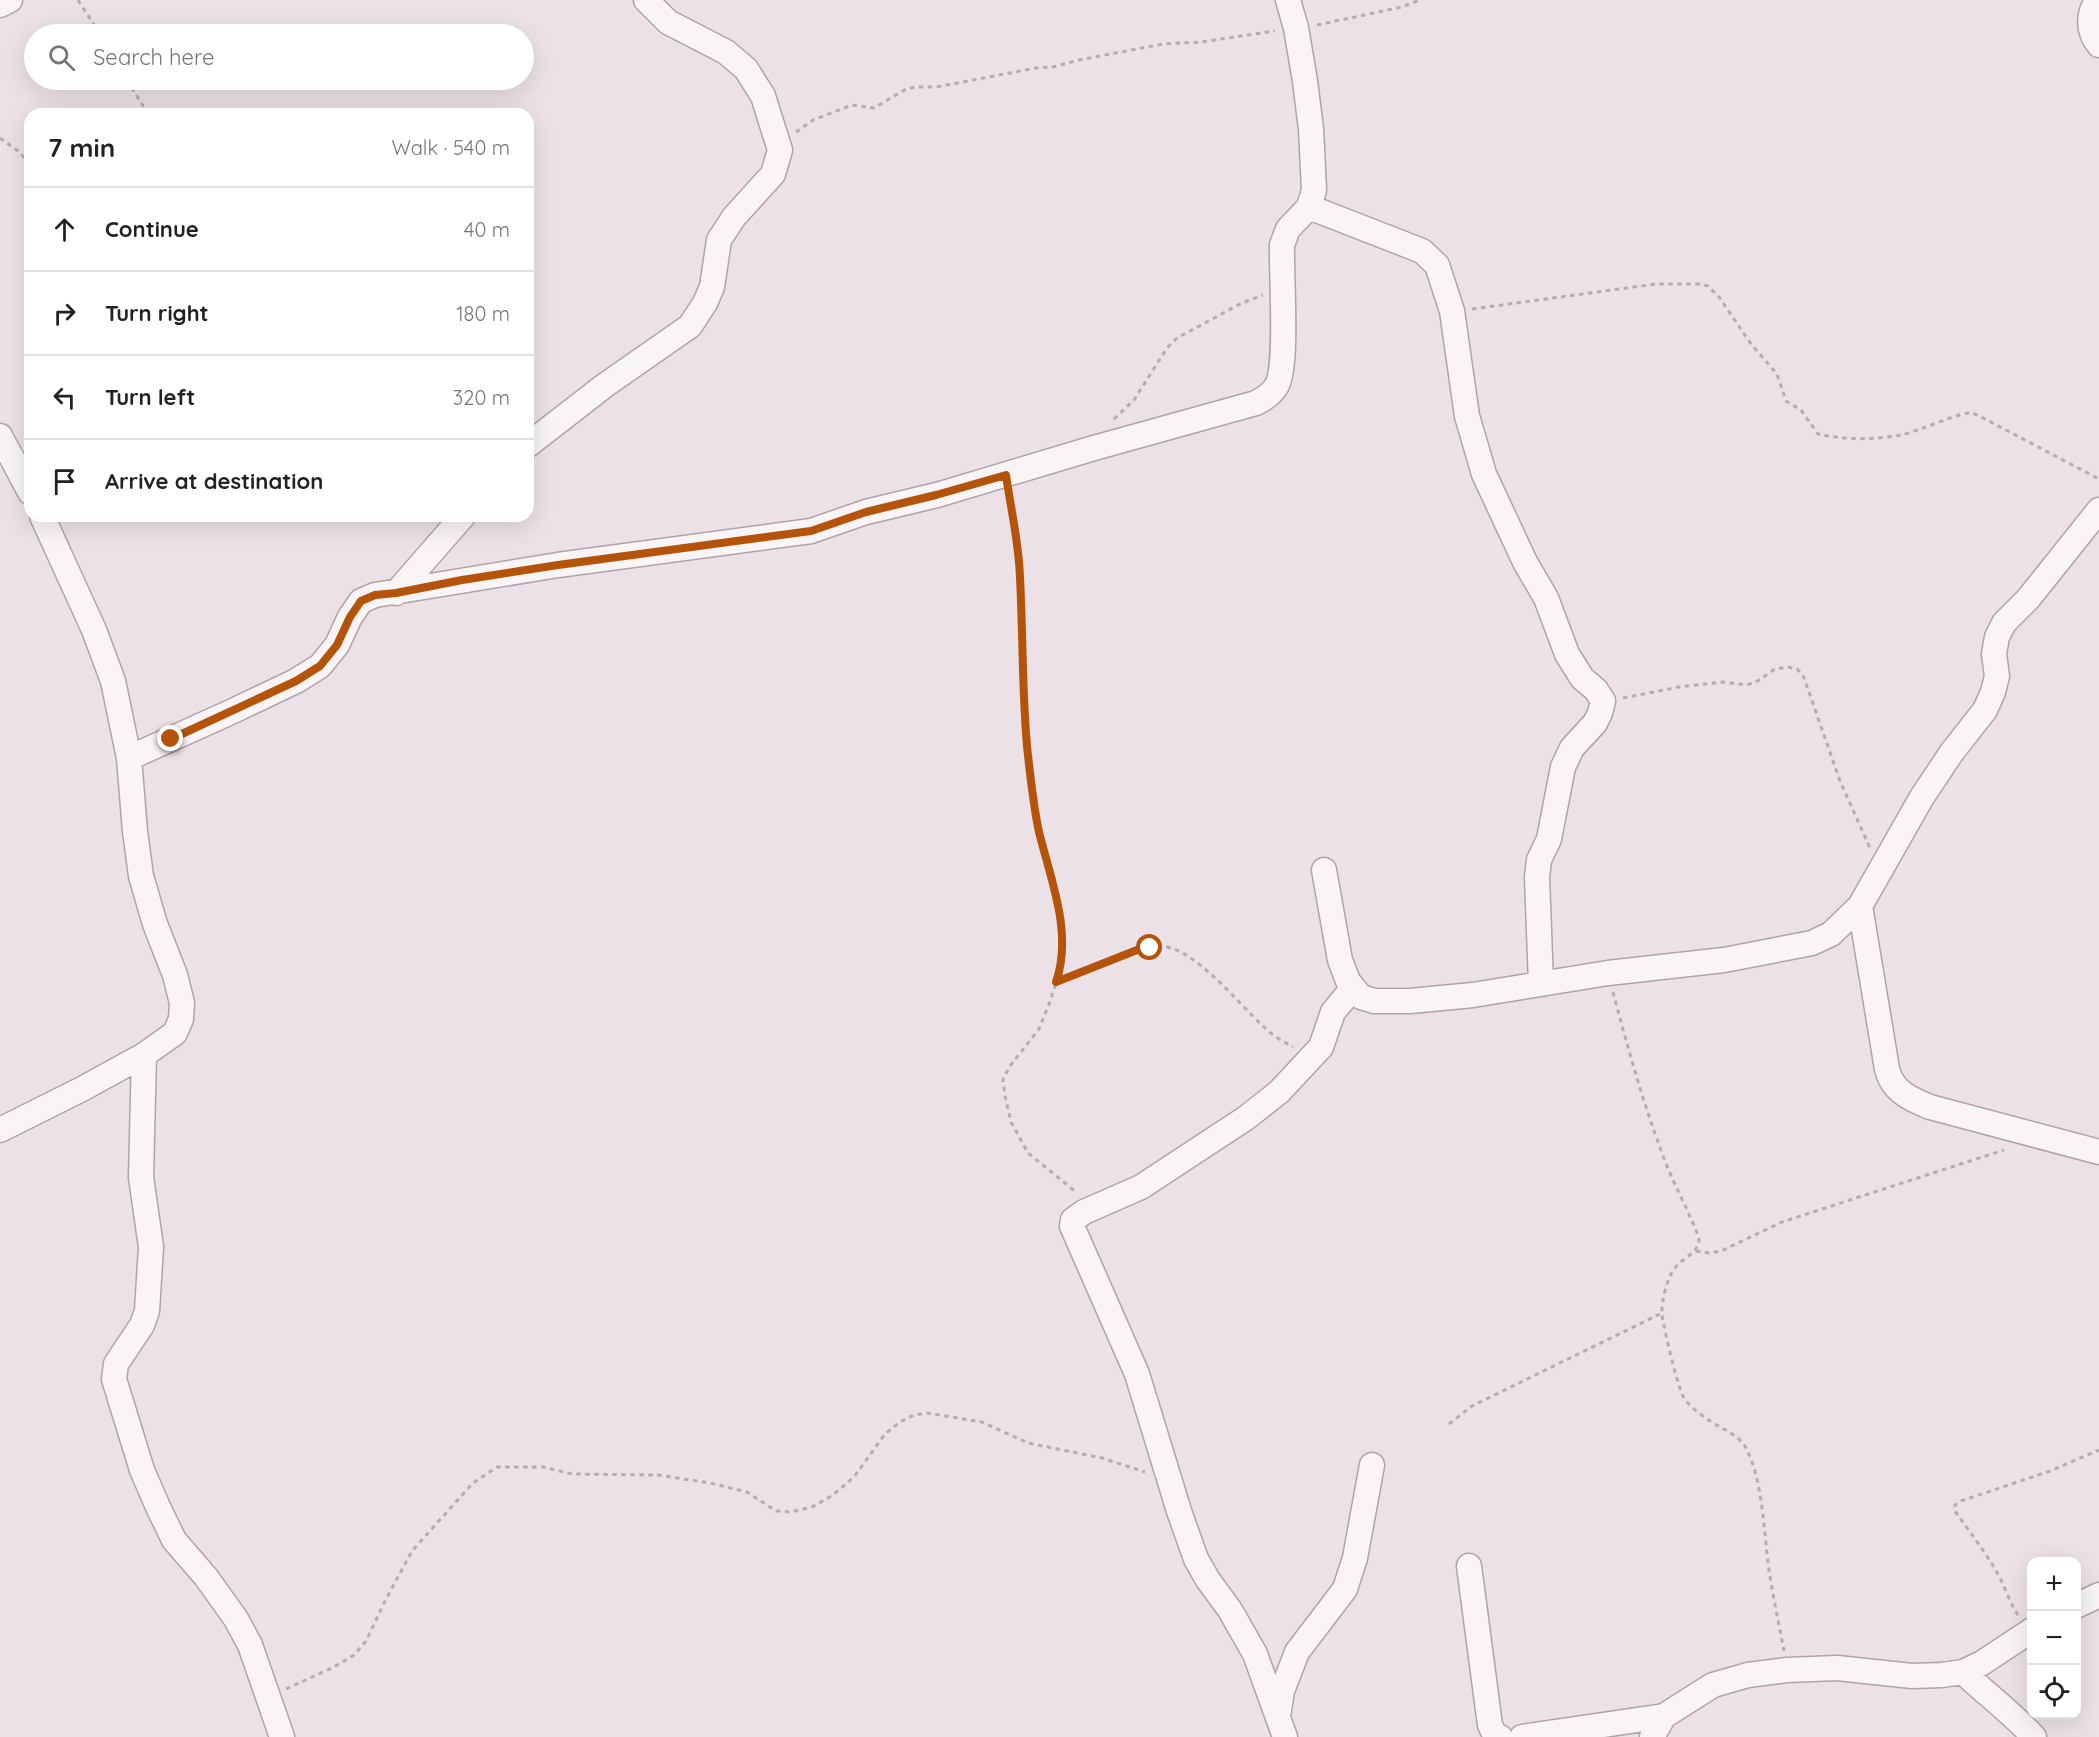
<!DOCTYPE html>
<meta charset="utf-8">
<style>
body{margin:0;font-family:Quicksand,sans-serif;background:#f2f2f2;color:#222}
.controls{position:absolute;right:18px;bottom:18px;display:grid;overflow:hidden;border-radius:12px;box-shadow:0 6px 24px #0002}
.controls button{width:54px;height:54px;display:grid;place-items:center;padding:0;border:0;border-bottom:2px solid #e0e0e0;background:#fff;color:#222;font:30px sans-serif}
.stop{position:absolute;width:18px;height:18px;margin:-14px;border:4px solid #b45309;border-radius:50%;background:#fff}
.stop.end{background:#b45309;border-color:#fff;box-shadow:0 2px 6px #0008}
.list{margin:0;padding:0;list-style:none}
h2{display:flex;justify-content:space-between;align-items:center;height:78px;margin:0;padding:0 24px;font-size:26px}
h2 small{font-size:20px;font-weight:400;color:#767676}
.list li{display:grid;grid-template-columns:39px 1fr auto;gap:18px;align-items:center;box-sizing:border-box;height:84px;padding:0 24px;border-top:2px solid #e0e0e0}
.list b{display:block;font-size:22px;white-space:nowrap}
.list em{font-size:20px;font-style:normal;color:#767676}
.icon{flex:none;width:33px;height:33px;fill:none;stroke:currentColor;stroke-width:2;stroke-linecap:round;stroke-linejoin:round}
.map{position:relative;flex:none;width:2099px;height:1737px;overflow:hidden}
.search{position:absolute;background:#fff;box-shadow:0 6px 24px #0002;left:24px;top:24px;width:510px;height:66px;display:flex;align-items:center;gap:15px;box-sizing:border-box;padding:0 21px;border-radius:33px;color:#767676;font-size:22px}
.panel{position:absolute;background:#fff;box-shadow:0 6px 24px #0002;left:24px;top:108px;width:510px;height:414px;border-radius:18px}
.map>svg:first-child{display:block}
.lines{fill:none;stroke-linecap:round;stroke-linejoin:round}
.minor-casing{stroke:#b2a2aa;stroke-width:27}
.path{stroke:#b7abb1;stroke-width:3;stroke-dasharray:4.5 4.5;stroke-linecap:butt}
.minor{stroke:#f9f4f6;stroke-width:24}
.route{stroke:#b45309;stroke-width:8}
</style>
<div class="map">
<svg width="2099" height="1737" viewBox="0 0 2099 1737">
<rect width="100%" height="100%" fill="#ebe1e6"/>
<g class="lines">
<g class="minor-casing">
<path id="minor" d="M2098,0c-11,14 -10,32 1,45
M0,5l10,-5
M1309,207l113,44 15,14 15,46 15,105 17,58 41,88 21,36 21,56 15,24 14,12 7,11 -3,12 -5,10 -23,25 -9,19 -14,72 -10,21 -2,17 4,107
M0,436l30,56
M528,445l76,-59 86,-60 15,-23 7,-16 7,-47 15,-23 39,-43 7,-24 -17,-54 -17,-27 -20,-17 -58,-30 -22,-22
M2099,510l-71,89 -24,24 -7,14 -3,17 3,22 -4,16 -8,18 -33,42 -30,45 -62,109 27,163c5,22 23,30 43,38l169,45
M396,593l67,-77
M129,758l104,-47 63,-30 24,-15 17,-21 13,-28 11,-16 14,-6 183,-30 253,-34 55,-19 71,-17 157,-47 162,-45c9,-5 16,-9 21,-18 11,-21 4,-111 5,-140l6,-16 21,-22 5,-17 -3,-61 -6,-48 -9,-53 -8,-28
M1324,870l16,90 8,21 13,16 13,4h36l63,-6 135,-22 116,-13 88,-17 19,-9 29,-28
M144,1055l-3,122 10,70 -4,64 -5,14 -26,39 -2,15 28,91 16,37 16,33 32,37 30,42 14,26 32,92
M0,1130l82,-41 62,-34 31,-22 6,-14 1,-16 -7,-28 -20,-51 -14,-48 -6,-45 -6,-73 -16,-77 -19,-51 -52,-114
M1469,1566l21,159 5,10 5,2
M2076,1606l23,-11
M1963,1672c23,22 49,41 71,65
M1278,1716l4,-25 15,-39 48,-63 10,-31 17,-93
M1285,1737l-30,-83 -25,-44 -22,-30 -12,-21 -17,-48 -42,-137 -65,-148 1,-6 11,-8 57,-25 105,-69 33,-26 42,-45 12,-35 20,-24
M1522,1737l142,-21
M1652,1737l12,-21 49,-31 35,-10 39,-5 50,-2 75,8 30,-1 21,-3 19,-9 50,-33"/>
</g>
<path class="path" d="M78,0l22,34
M1317,25l85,-18 18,-7
M127,80l21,34
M796,132l17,-12 39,-15 22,3 32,-19 10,-2h20l100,-19 17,-1 26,-7 84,-16 38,-2 74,-11
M0,138l18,13 12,13
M1472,309l184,-25h44l8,2 11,11 32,47 26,30 9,27 15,9 17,24c27,6 56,6 83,1 16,-3 61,-24 71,-22 4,1 9,4 13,6l114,60
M1114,419l20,-19 33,-52 10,-10 65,-35 21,-8
M1009,495l8,42 3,40 7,170 12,82 23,101v36l-13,38 -10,25 -29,37 -7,13 2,17 6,26 17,31 48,39
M1623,698l56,-11 44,-5 23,3 10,-3 19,-13 13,-2 9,2 6,6 37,106 30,67
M1056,983c29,-13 78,-38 109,-36 30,2 75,58 98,79 8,9 20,15 30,21
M1613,992c15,57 31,114 52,169 10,26 24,50 34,77 0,16 -15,18 -24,30 -8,9 -14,35 -13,47 2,14 16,74 22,83 7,10 18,18 28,24 13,9 28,13 35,28 16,32 17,84 22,120 4,27 10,54 15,81
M1696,1251l13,2 12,-2 61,-29 222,-72
M1449,1424l23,-18 190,-93
M2018,1615c-7,-10 -11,-22 -16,-33 -13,-26 -31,-48 -47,-71v-6l6,-4 89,-30 49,-21
M286,1689l48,-22 20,-12 12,-14 19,-40 27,-50 61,-68 24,-16h46l29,7 86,1 52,8 37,9 29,19 15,1 21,-5 21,-12 21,-18 31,-43 15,-12 14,-7 13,-2 55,9 46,21 74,15 43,14"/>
<use href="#minor" class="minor"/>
</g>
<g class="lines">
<path class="route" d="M171,739l125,-58 24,-15 17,-21 13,-28 11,-16 14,-6 21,-2 66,-13 96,-15 253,-34 55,-19 70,-17 70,-20c5,35 13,68 14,103 3,56 2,112 7,168 3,28 6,58 12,86 12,49 34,101 17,150l81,-32 13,-2"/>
</g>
</svg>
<div class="controls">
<button>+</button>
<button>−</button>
<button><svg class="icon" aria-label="locate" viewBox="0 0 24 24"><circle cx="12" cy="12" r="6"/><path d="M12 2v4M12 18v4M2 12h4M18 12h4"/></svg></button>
</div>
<div class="stop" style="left:1150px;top:948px"></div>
<div class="stop end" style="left:171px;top:739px"></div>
<div class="search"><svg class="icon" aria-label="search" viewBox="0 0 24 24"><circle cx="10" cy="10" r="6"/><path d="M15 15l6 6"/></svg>Search here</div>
<section class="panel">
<h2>7 min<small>Walk · 540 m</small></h2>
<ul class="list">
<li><svg class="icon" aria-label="ahead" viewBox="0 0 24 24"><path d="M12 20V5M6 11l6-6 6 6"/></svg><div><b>Continue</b></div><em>40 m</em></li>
<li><svg class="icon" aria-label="right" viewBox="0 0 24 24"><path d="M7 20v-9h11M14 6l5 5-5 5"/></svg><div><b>Turn right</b></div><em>180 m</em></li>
<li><svg class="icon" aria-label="left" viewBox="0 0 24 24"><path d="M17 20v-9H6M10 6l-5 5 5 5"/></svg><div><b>Turn left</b></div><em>320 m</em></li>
<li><svg class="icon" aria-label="arrive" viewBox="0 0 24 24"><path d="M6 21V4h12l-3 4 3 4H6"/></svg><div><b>Arrive at destination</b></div></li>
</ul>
</section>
</div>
